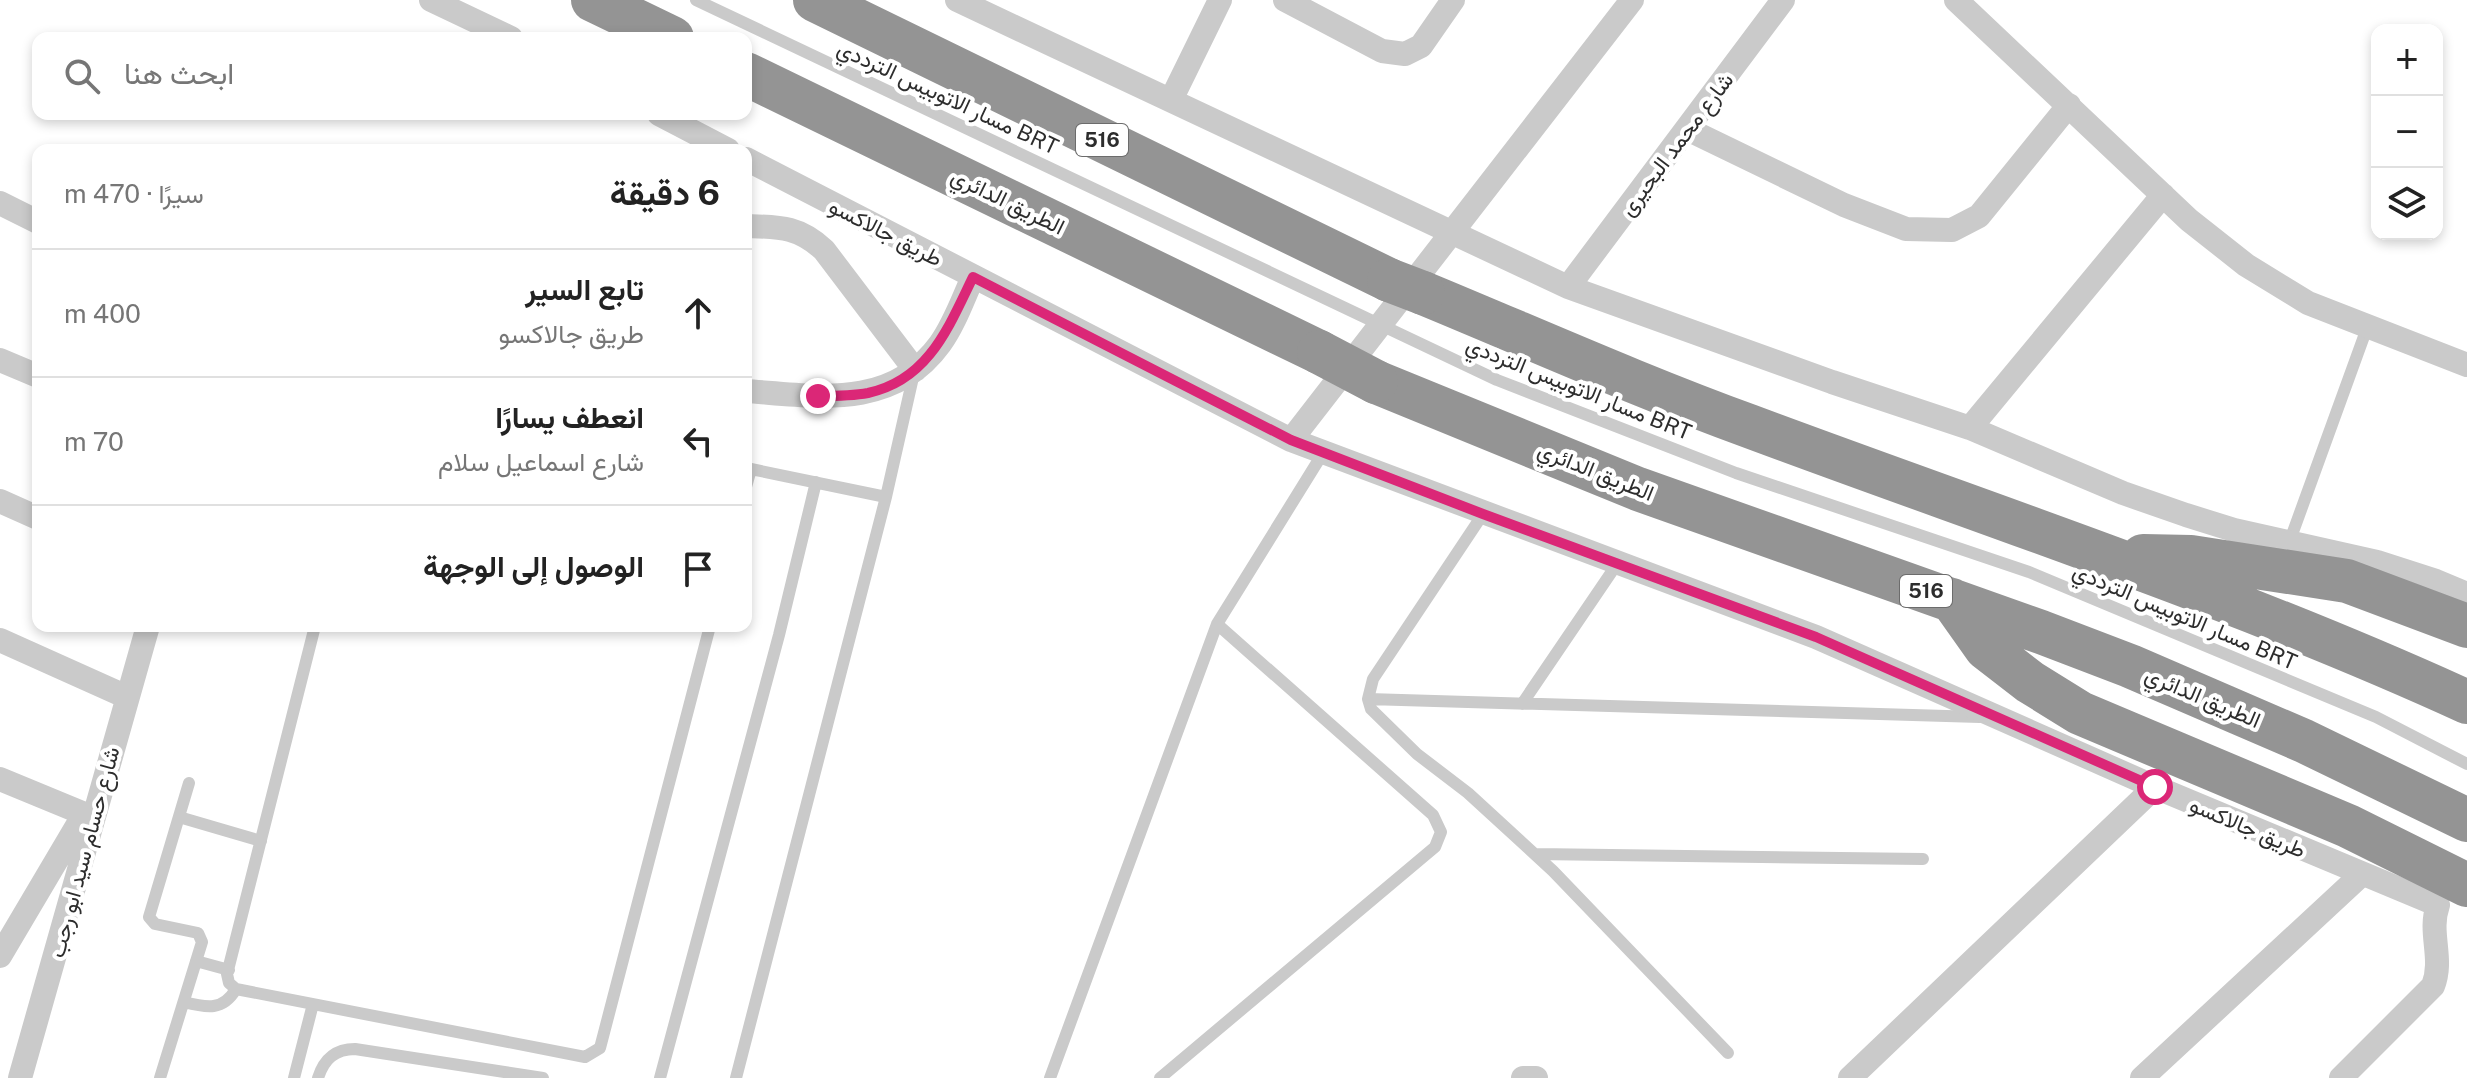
<!DOCTYPE html>
<html lang="ar">
<meta charset="utf-8">
<style>
body{margin:0;font-family:"Public Sans",Vazirmatn,sans-serif;background:#f6f6f6;color:#222;direction:rtl}
.controls{position:absolute;right:24px;top:24px;display:grid;overflow:hidden;border-radius:16px;box-shadow:0 4px 12px #0003}
.controls button{width:72px;height:72px;display:grid;place-items:center;padding:0;border:0;border-bottom:2px solid #e0e0e0;background:#fff;color:#222;font:40px sans-serif}
.stop{position:absolute;width:24px;height:24px;margin:-18px;border:6px solid #db2777;border-radius:50%;background:#fff}
.stop.end{background:#db2777;border-color:#fff;box-shadow:0 2px 8px #0008}
.list{margin:0;padding:0;list-style:none}
h2{display:flex;justify-content:space-between;align-items:center;height:104px;margin:0;padding:0 32px;font-size:34px}
h2 small{font-size:26px;font-weight:400;color:#767676}
.list li{display:grid;grid-template-columns:52px 1fr auto;gap:24px;align-items:center;box-sizing:border-box;height:128px;padding:0 32px;border-top:2px solid #e0e0e0}
.list b{display:block;font-size:30px;white-space:nowrap}
.list p{margin:0;font-size:26px;white-space:nowrap;color:#767676}
.list em{font-size:26px;font-style:normal;color:#767676}
.icon{flex:none;width:44px;height:44px;fill:none;stroke:currentColor;stroke-width:2;stroke-linecap:round;stroke-linejoin:round}
.map{position:relative;flex:none;width:2467px;height:1078px;overflow:hidden;direction:ltr}
.search{position:absolute;background:#fff;box-shadow:0 4px 12px #0003;left:32px;top:32px;width:720px;height:88px;display:flex;align-items:center;gap:20px;box-sizing:border-box;padding:0 28px;border-radius:16px;color:#767676;font-size:30px}
.panel{position:absolute;background:#fff;box-shadow:0 4px 12px #0003;left:32px;top:144px;width:720px;height:488px;border-radius:16px;direction:rtl}
.map>svg:first-child{display:block}
.lines{fill:none;stroke-linecap:round;stroke-linejoin:round}
.lane{stroke:#cacaca;stroke-width:12}
.street{stroke:#cacaca;stroke-width:24}
.highway{stroke:#949494;stroke-width:44}
.highway-bridge{stroke:#949494;stroke-width:44}
.route{stroke:#db2777;stroke-width:10}
.labels{text-anchor:middle;dominant-baseline:central;stroke-width:8;stroke-linejoin:round;paint-order:stroke}
.shield{fill:#fff;stroke:#6c6c6c;stroke-width:2}
.shield-label{font-size:20px;font-weight:bold;fill:#2d2d2d}
.street-label{font-size:22px;fill:#2d2d2d;stroke:#fff}
</style>
<div class="map">
<svg width="2467" height="1078" viewBox="0 0 2467 1078">
<rect width="100%" height="100%" fill="#fff"/>
<g class="lines">
<path class="lane" d="M696,0l801,380 239,93 293,99 347,145 91,47
M746,468l140,29
M746,487l5,-18
M1483,514l-110,165 -5,20 3,10 46,45 51,39 85,78 175,182
M2289,543l78,-215
M315,626l-88,348 2,9 7,6 349,68 15,-9 110,-422
M1368,699l612,18
M1522,704l95,-140
M179,817l82,24
M1535,854l388,5
M196,961l33,9
M184,1002c23,6 39,9 52,-13
M160,1078l42,-136 -4,-9 -43,-9 -6,-7 40,-134
M294,1078l19,-74
M318,1078c6,-19 17,-29 37,-29l188,29
M660,1078l119,-443 37,-153
M736,1078l150,-581 28,-124
M1050,1078l167,-454 106,-171
M1160,1078l275,-231 6,-15 -8,-17 -216,-191"/>
<path class="street" d="M431,0l80,38
M957,0l611,287 264,95 138,46 153,65 63,22 48,15 143,32 59,19 31,13
M1285,0l97,51 23,3 16,-8 32,-46
M1956,0l233,220 57,45 62,38 159,62
M1171,100l49,-100
M659,114l69,36
M1687,129l157,76 62,24 46,1 27,-14 90,-111
M746,159l545,281 525,197 339,150 283,118c-10,28 6,53 -5,81l-92,92
M0,203l38,19
M746,226c33,1 52,0 78,24l91,120
M1568,287l215,-287
M0,360l38,16
M746,391c71,5 146,19 194,-47 14,-19 23,-45 33,-67
M1970,428l193,-233
M1291,440l341,-440
M0,501l38,17
M0,640l127,57
M0,779l92,38
M0,956l84,-142
M20,1078l128,-452
M1523,1078h13
M1850,1078l305,-291
M2142,1078l219,-203"/>
<path class="highway" d="M593,0l79,38
M815,0l574,280
M746,74l573,278
M1423,293c109,45 216,93 326,133 241,90 484,169 718,276
M1376,382l262,107 403,143 89,34 174,75 163,79
M2143,556l48,1 156,24 120,45
M1952,600l34,48 44,34 50,31 268,113 119,59"/>
<path class="highway-bridge" d="M1389,280l34,13
M1319,352l57,30"/>
</g>
<g class="lines">
<path class="route" d="M818,396c17,0 34,0 50,-3 61,-13 81,-67 105,-116l318,163 192,74 333,123 339,150"/>
</g>
<g class="labels">
<g class="shield">
<rect x="1076" y="124" width="52" height="32" rx="6"/>
<rect x="1900" y="575" width="52" height="32" rx="6"/>
</g>
<g class="shield-label">
<text x="1102" y="140">516</text>
<text x="1926" y="591">516</text>
</g>
<g class="street-label">
<text transform="translate(948 97) rotate(25)">مسار الاتوبيس الترددي BRT</text>
<text transform="translate(1676 144) rotate(-53)">شارع محمد البحيرى</text>
<text transform="translate(1008 201) rotate(26)">الطريق الدائري</text>
<text transform="translate(886 232) rotate(27)">طريق جالاكسو</text>
<text transform="translate(1579 388) rotate(22)">مسار الاتوبيس الترددي BRT</text>
<text transform="translate(1596 471) rotate(22)">الطريق الدائري</text>
<text transform="translate(2185 616) rotate(23)">مسار الاتوبيس الترددي BRT</text>
<text transform="translate(2203 697) rotate(23)">الطريق الدائري</text>
<text transform="translate(2248 827) rotate(23)">طريق جالاكسو</text>
<text transform="translate(84 852) rotate(-75)">شارع حسام سيد ابو رجب</text>
</g>
</g>
</svg>
<div class="controls">
<button>+</button>
<button>−</button>
<button><svg class="icon" aria-label="layers" viewBox="0 0 24 24"><path d="M12 4l9 5-9 5-9-5zM3 14l9 5 9-5"/></svg></button>
</div>
<div class="stop" style="left:2155px;top:787px"></div>
<div class="stop end" style="left:818px;top:396px"></div>
<div class="search"><svg class="icon" aria-label="search" viewBox="0 0 24 24"><circle cx="10" cy="10" r="6"/><path d="M15 15l6 6"/></svg>ابحث هنا</div>
<section class="panel">
<h2>6 دقيقة<small>سيرًا · 470 m</small></h2>
<ul class="list">
<li><svg class="icon" aria-label="ahead" viewBox="0 0 24 24"><path d="M12 20V5M6 11l6-6 6 6"/></svg><div><b>تابع السير</b><p>طريق جالاكسو</p></div><em>400 m</em></li>
<li><svg class="icon" aria-label="left" viewBox="0 0 24 24"><path d="M17 20v-9H6M10 6l-5 5 5 5"/></svg><div><b>انعطف يسارًا</b><p>شارع اسماعيل سلام</p></div><em>70 m</em></li>
<li><svg class="icon" aria-label="arrive" viewBox="0 0 24 24"><path d="M6 21V4h12l-3 4 3 4H6"/></svg><div><b>الوصول إلى الوجهة</b></div></li>
</ul>
</section>
</div>
